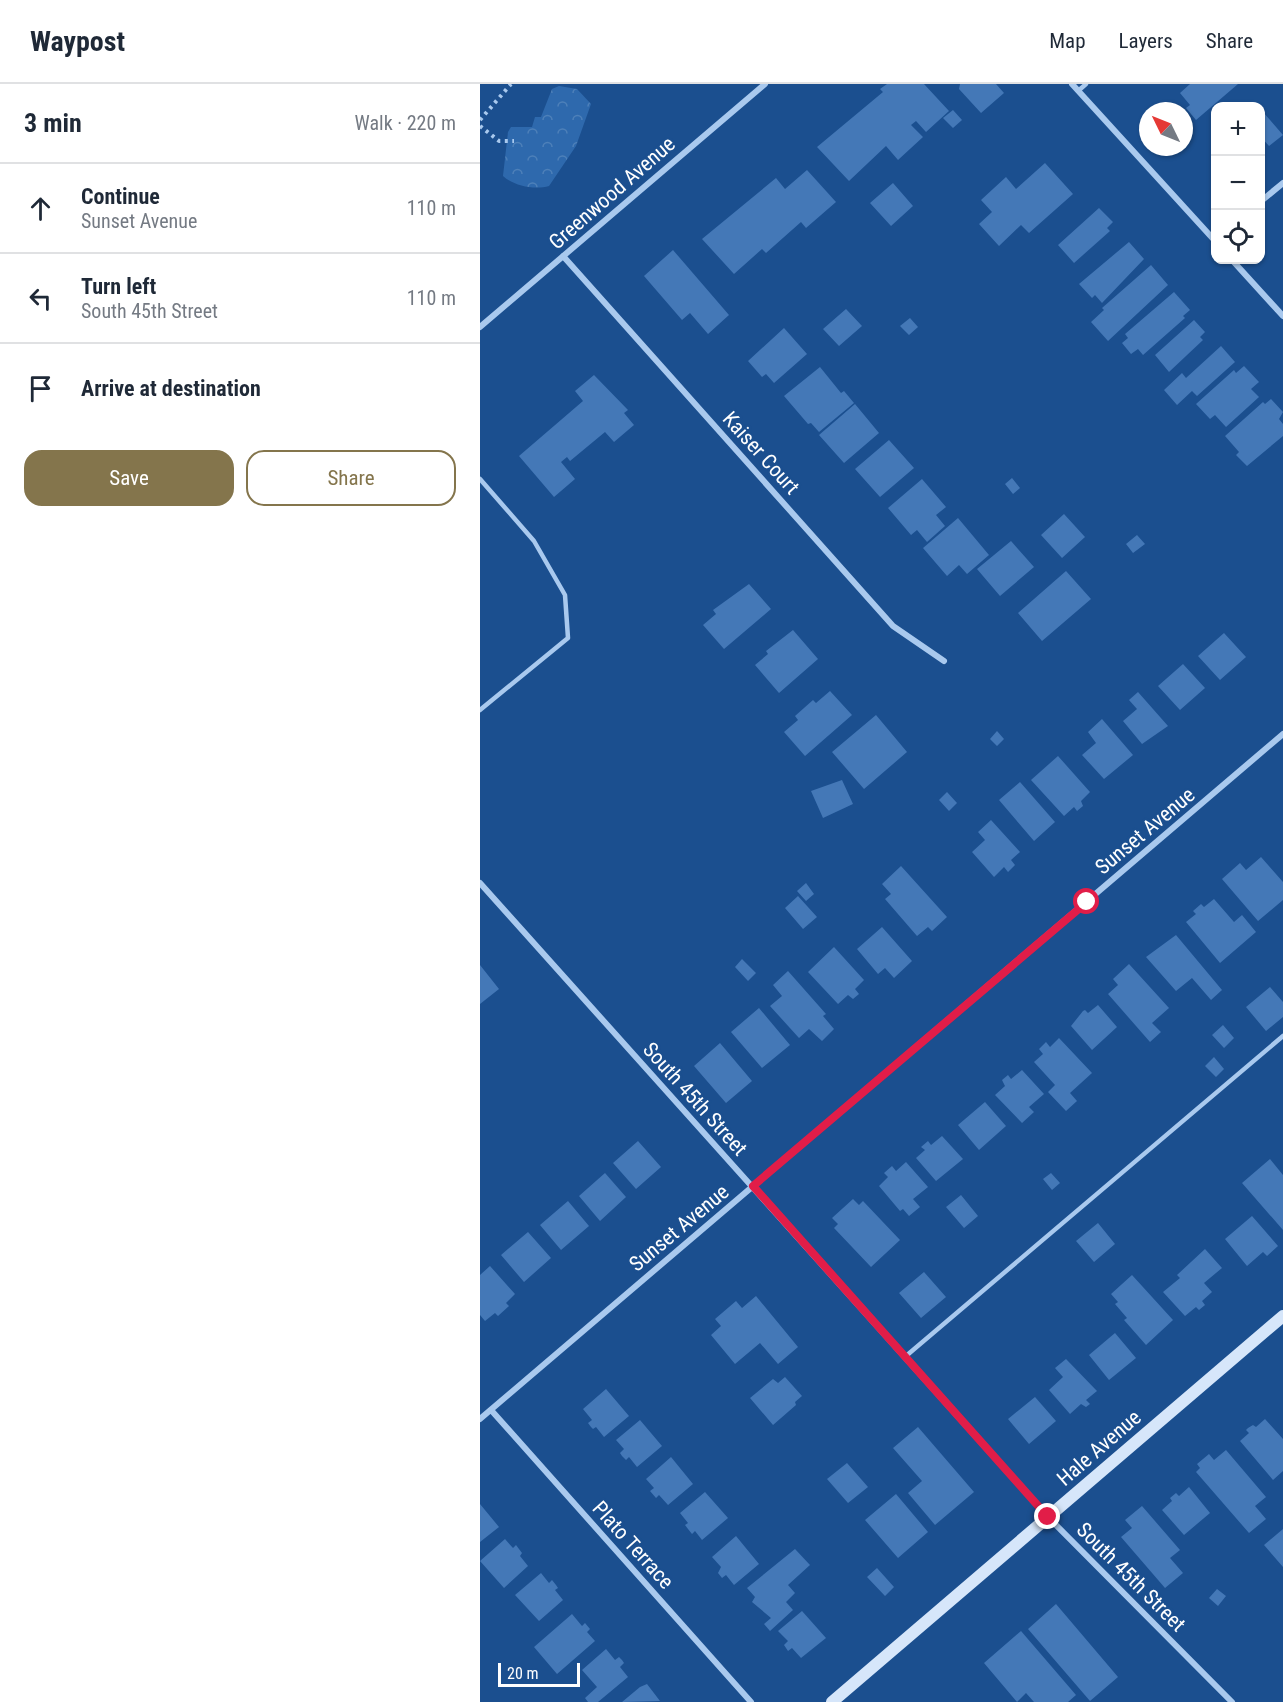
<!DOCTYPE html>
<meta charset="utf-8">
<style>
body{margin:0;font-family:"Roboto Condensed",sans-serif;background:#f6f6f7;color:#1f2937}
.controls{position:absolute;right:18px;top:18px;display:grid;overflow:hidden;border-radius:12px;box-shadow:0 2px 4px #0004}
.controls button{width:54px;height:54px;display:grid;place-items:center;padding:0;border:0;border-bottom:2px solid #e0e1e3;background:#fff;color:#1f2937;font:30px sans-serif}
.compass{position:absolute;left:659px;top:18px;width:54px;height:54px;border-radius:50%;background:#fff;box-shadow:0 2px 4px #0004;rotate:313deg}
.scale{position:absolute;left:18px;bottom:15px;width:82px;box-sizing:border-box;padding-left:6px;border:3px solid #fff;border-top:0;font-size:16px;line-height:21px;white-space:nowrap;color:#fff;-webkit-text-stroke:4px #1b4f8f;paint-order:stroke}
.stop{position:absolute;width:18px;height:18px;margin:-14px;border:4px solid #e11d48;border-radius:50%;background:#fff}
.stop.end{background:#e11d48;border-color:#fff;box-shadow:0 2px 6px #0008}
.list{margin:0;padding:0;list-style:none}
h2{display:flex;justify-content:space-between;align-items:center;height:78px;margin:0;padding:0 24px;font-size:26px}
h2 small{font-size:20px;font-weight:400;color:#747a83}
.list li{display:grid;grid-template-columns:39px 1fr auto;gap:18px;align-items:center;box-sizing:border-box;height:90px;padding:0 24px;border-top:2px solid #e0e1e3}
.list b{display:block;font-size:22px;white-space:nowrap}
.list p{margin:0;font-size:20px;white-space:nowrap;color:#747a83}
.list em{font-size:20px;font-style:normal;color:#747a83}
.actions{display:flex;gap:12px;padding:18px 24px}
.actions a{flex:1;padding:14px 0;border:2px solid #84754c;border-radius:18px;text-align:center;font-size:21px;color:#84754c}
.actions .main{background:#84754c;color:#fff}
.icon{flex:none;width:33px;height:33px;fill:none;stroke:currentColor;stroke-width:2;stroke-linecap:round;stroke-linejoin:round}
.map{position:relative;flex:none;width:803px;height:1618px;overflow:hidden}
header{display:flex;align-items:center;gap:36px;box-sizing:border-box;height:84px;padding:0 30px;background:#fff;border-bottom:2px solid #e0e1e3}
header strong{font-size:28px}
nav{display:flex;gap:33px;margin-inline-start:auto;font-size:21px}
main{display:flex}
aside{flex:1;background:#fff}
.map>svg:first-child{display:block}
.park{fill:url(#park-crowns)}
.building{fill:#4478b7}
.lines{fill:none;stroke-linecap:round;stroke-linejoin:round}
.path{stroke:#a9c9ee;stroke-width:4;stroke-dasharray:3 4.5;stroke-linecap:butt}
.lane{stroke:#a9c9ee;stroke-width:4.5}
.street{stroke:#a9c9ee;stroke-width:6}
.secondary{stroke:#d6e6fa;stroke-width:12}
.route{stroke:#e11d48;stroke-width:8}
.labels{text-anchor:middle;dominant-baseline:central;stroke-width:5;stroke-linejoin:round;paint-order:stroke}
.street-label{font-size:21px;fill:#fff;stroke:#1b4f8f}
</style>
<header>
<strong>Waypost</strong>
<nav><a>Map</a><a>Layers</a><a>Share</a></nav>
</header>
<main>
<aside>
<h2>3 min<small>Walk · 220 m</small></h2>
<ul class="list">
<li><svg class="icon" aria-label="ahead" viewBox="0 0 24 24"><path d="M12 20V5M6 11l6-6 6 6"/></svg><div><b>Continue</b><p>Sunset Avenue</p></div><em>110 m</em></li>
<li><svg class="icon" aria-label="left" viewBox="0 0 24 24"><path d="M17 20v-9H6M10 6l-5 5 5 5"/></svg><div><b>Turn left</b><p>South 45th Street</p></div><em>110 m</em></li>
<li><svg class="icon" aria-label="arrive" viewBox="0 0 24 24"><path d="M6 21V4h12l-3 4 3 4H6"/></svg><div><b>Arrive at destination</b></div></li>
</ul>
<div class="actions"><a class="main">Save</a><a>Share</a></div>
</aside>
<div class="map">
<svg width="803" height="1618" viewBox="0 0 803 1618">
<defs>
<pattern id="park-crowns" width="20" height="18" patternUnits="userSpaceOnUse" patternTransform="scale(1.5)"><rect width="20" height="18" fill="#2e69ad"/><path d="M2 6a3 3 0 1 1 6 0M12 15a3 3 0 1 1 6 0" fill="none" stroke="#4d80b9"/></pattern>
</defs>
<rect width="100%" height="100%" fill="#1b4f8f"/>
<path class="park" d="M79,2l18,3 14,15 -15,42 -27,40c-15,4 -35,0 -46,-10l5,-44 3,-5h21l3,-10h6l11,-28z"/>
<path class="building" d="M407,0h37l25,27 -23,21 -10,-11 -5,4 12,12 -25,23 -12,-14 -37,35 -32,-34 66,-55 -3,-3z
M480,0h36l8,9 -23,20 -22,-24z
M710,0h48l-42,36 -10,-12 4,-3 -10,-12z
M473,26l9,10 -9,8 -10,-10z
M783,28l20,23 -14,11 -9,-10v-22z
M565,79l28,31 -44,39 -8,-8 -22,21 -20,-22 13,-12 -11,-12 25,-23 10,12z
M327,86l29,32 -30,26 -5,-6 -35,31 -4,-4 -28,25 -32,-35 74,-61 9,11z
M413,99l20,23 -22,20 -21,-23z
M619,124l14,14 -6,6 3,3 -36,32 -16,-18z
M649,158l15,17 -42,44 -7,-8 -3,3 -13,-14z
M193,166l56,65 -21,19 -18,-21 -8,7 -38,-44z
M671,181l17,20 -60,56 -17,-19 13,-12 -2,-2z
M694,208l16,18 -7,6 2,2 -42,37 -5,-6 -7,5 -9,-11 6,-5 -3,-4z
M366,225l16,17 -23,20 -16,-17z
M430,234l8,9 -9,8 -9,-9z
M714,236l11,12 -5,5 3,3 -34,32 -14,-17z
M304,244l23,26 -33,29 -8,-9 -4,3 -14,-16z
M741,262l14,16 -38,34 -5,-5 -15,14 -13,-15 18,-17 4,5z
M764,282l15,16 -8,7 8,8 -33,30 -11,-12 -5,4 -14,-15 38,-34 2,3z
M340,283l21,26 3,-2 10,12 -35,29 -8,-9 -3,1 -24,-28z
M114,291l34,35 -4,3 10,12 -20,17 -9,-10 -35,29 -3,-4 -6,5 14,17 -21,18 -35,-41 64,-55 -8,-10z
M791,315l12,13 -4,7 4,5v12l-36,30 -11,-11 3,-3 -14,-16 38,-34 2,2z
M375,320l24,29 -35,30 -25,-28z
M409,356l25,28 -34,29 -25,-28z
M532,394l8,10 -7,6 -8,-10z
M442,395l24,28 -10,8 9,11 -18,16 -10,-12 -6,5 -23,-27z
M584,430l21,23 -23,21 -21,-23z
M478,434l31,37 -22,19 -8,-9 -12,11 -24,-28z
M657,451l8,9 -12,9 -7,-9z
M531,457l23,26 -34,29 -23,-27z
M586,487l25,28 -49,42 -24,-28z
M269,500l22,25 -47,40 -21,-24 13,-11 -3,-4z
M313,546l25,29 -39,34 -24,-28 13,-11 -2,-3z
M744,549l22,24 -26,23 -22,-24z
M703,580l22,24 -25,22 -22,-24z
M350,607l22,24 -47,41 -21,-24 14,-12 -3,-4 18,-16 3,3z
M658,608l30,34 -26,18 -19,-23 14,-12 -8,-9z
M396,631l31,37 -43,37 -32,-37z
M622,635l31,36 -29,24 -22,-24 14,-12 -8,-11z
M517,647l7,8 -7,7 -7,-7z
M578,672l32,36 -9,9 2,5 -6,5 -3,-4 -10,9 -33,-36z
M362,696l11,24 -30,14 -12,-27z
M540,698l35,40 -21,19 -35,-41z
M467,708l10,11 -8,8 -10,-11z
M511,736l29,32 -9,8 4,5 -7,7 -4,-5 -10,10 -22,-25 13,-12 -7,-8z
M781,773l22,25v18l-25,21 -36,-42 18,-16 6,7z
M421,782l46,51 -15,14 -4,-4 -11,9 -32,-37 6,-5 -9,-10z
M326,799l8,11 -8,7 -9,-10z
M318,812l19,21 -14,12 -18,-21z
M734,815l20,23 8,-7 14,17 -36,31 -34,-41 10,-8 -3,-3 8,-7 3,3z
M402,843l30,34 -18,17 -9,-10 -7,6 -21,-25z
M696,851l46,55 -11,10 -19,-22 -16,13 -30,-34z
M354,863l30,33 -9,9 4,5 -6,5 -5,-4 -10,9 -30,-32z
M262,875l14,14 -8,8 -13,-14z
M649,880l40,44 -17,15 9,9 -11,10 -42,-48 10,-9 -5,-6z
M0,881l19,24 -19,15z
M308,887l38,43 -3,2 11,13 -12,12 -13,-12 -10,9 -29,-32 12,-10 -9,-11z
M790,903l13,15v15l-17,14 -20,-24z
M618,921l19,22 -25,23 -21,-24 12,-15 2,-1 3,3z
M279,924l31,37 -28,23 -31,-36z
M743,941l11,13 -10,10 -12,-13z
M579,954l33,35 -22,20 7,8 -11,10 -18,-19 7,-7 -21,-23 9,-8 -4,-5 7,-7 4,5z
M240,959l32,38 -26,22 -32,-37z
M734,973l10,12 -8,8 -11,-11z
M542,986l22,24 -15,13 5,5 -12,11 -27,-28 10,-9 -3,-6 6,-5 3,4z
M505,1018l21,24 -27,24 -21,-25z
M462,1052l21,23 -27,22 -20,-23 9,-8 -4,-3 7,-6 3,4z
M158,1057l23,26 -25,22 -23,-26z
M790,1075l13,16v55l-41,-47z
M426,1078l22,25 -15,12 7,8 -11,9 -6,-7 -3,2 -21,-25 9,-9 -4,-4 8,-7 4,5z
M125,1089l21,24 -26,24 -21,-25z
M571,1089l9,10 -8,7 -9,-11z
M481,1111l17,21 -14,12 -18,-21z
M373,1115l6,6 4,-4 37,39 -29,27 -37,-39 4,-4 -6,-6z
M88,1117l21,25 -28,24 -21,-25z
M772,1132l26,30 -11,10 -4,-4 -16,14 -22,-27z
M618,1139l17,21 -21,18 -18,-21z
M48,1148l23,26 -27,24 -23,-27z
M725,1165l17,19 -18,15 8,9 -10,9 3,4 -6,5 -3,-3 -11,9 -22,-24 17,-14 -3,-3z
M10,1182l25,28 -9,9 3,3 -11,10 -3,-3 -10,8 -5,-6v-40z
M444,1188l22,25 -25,21 -22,-25z
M652,1191l41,45 -27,25 -22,-25 3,-2 -12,-14 3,-2 -7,-8z
M276,1212l42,51 -20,17 -18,-21 -25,21 -24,-29 10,-9 -6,-7 21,-18 6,7z
M635,1249l21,25 -27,22 -20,-25z
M586,1275l31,32 -11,9 4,4 -4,3 -5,-3 -11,10 -21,-24 14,-13 -8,-9z
M305,1293l17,19 -7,6 1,3 -23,20 -23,-27 23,-19 5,4z
M126,1305l23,27 -25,21 -8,-10 -3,2 -2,-2 -3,-4 4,-3 -9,-11z
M555,1313l21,24 -27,23 -21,-25z
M785,1335l18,20v32l-10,9 -33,-39 9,-8 -3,-3 2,-2 5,-3 3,2z
M160,1336l22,26 -25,21 -8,-10 -3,3 -4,-4 -2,-3 4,-4 -8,-9z
M438,1343l56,65 -39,33 -27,-32 14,-12 -29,-33z
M746,1366l40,47 -11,9 11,13 -17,14 -53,-61 4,-4 -3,-4 12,-10 5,6z
M191,1373l22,27 -25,21 -9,-10 -3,3 -6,-7 4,-3 -8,-9z
M367,1379l21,24 -20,16 -21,-24z
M709,1403l21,26 -26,22 -22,-25 10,-9 -2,-3 6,-5 3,3z
M225,1408l23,26 -26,22 -7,-9 -3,3 -4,-5 -3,-4 3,-2 -8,-10z
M416,1410l32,38 -30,26 -33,-38z
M0,1420l19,23 -19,15z
M662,1422l38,44 -10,8 13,15 -18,15 -44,-51 11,-9 -7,-8z
M803,1445v38l-19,-22z
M256,1452l23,28 -25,21 -8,-10 -4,3 -4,-5 3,-6 -9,-10z
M25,1455l8,9 3,-3 6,8 -2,3 8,10 -24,22 -24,-27z
M315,1465l15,16 -22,20 7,8 -9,9 7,8 -23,21 -6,-7 7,-6 -19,-16 3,-5 -8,-9z
M397,1484l17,19 -9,9 -18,-19z
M61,1489l8,10 3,-3 4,5 2,3 -3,2 8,10 -24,21 -24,-26z
M737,1505l9,7 -8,10 -9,-8z
M576,1520l62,73 -28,24 -62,-72z
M322,1527l24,27 -25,20 -9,-10 -4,3 -4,-6 4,-4 -10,-10z
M92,1530l10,12 3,-3 5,6 -3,3 8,9 -38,33 -23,-27z
M541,1547l55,64 -8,7h-34l-8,-9 -9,9 -33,-39z
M126,1565l9,11 4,-3 3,3 2,3 -4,4 8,10 -30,25h-10l-3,-4 12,-11 -15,-17z
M167,1600l13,17 -38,1 18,-15z"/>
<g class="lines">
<path class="path" d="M0,36l31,-36
M0,42l19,15h15"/>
<path class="lane" d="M598,7l8,-7
M0,395l54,62 31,54 3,43 -88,72
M426,1272l377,-320"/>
<path class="street" d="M592,0l144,158
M780,118l23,-19
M83,172l330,370 51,35
M752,176l51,56
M0,243l285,-243
M0,799l568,634 184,185
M11,1326l260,292
M0,1335l803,-685"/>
<path class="secondary" d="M352,1618l451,-386"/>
</g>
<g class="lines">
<path class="route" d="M568,1433l-295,-331 334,-284"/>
</g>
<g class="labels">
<g class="street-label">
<text transform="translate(132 109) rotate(-41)">Greenwood Avenue</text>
<text transform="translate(281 369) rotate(48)">Kaiser Court</text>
<text transform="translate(665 747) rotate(-40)">Sunset Avenue</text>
<text transform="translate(215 1015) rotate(48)">South 45th Street</text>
<text transform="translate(199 1144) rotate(-40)">Sunset Avenue</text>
<text transform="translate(619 1364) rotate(-41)">Hale Avenue</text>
<text transform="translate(153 1461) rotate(48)">Plato Terrace</text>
<text transform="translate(651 1493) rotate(45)">South 45th Street</text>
</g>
</g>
</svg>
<div class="controls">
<button>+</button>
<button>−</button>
<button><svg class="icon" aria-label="locate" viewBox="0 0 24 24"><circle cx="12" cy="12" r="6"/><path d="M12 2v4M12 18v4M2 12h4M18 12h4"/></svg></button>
</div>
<svg class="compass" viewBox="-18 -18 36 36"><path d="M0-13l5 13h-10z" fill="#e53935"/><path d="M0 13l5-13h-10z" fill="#747a83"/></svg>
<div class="scale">20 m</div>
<div class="stop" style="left:607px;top:818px"></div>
<div class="stop end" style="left:568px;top:1433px"></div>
</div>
</main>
